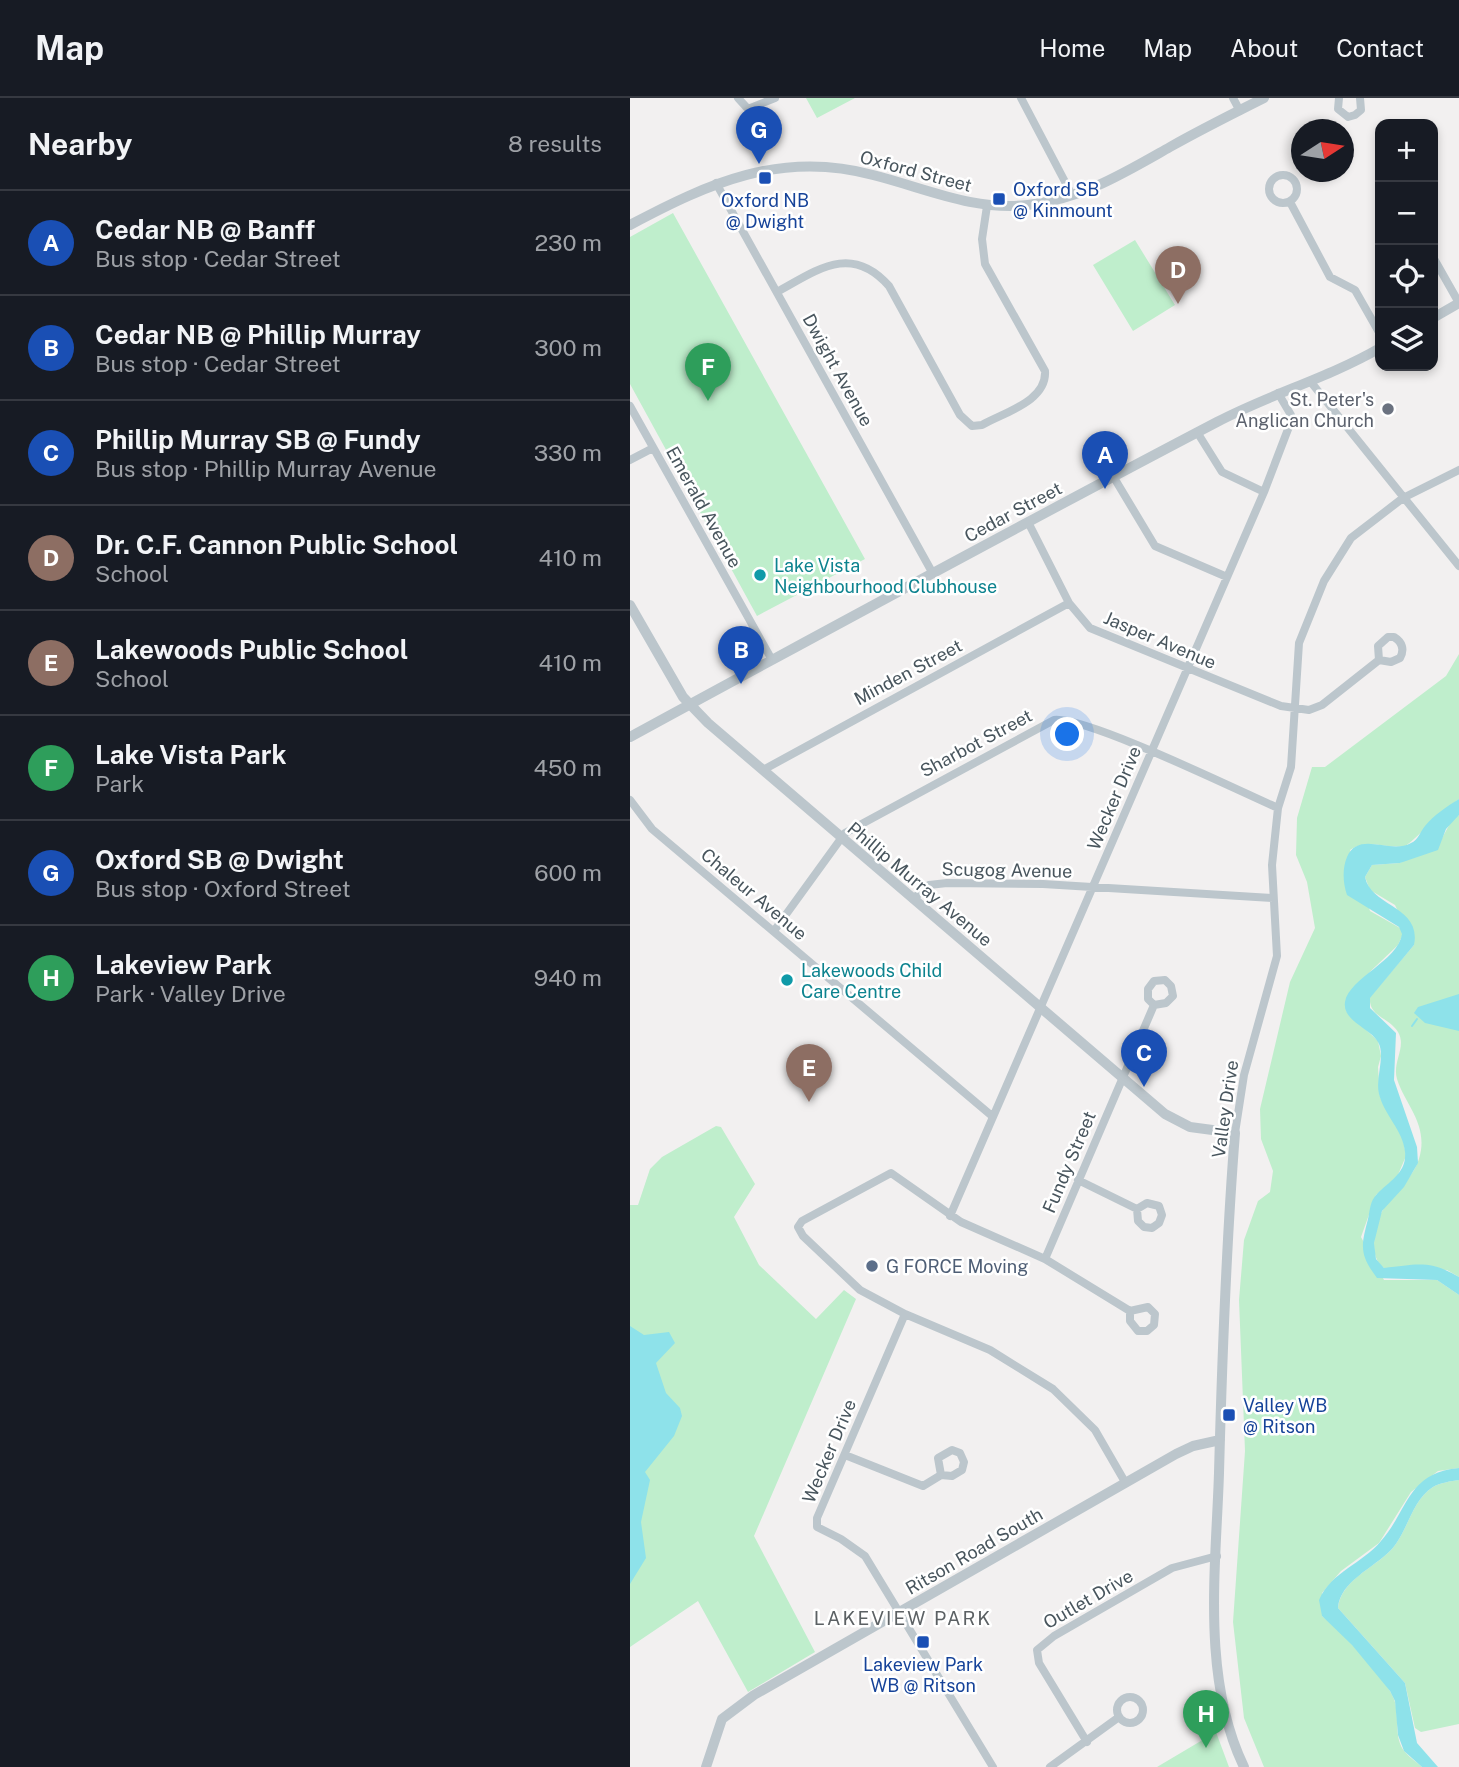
<!DOCTYPE html>
<meta charset="utf-8">
<style>
body{margin:0;font-family:"Public Sans",sans-serif;background:#242831;color:#f1f3f6}
.controls{position:absolute;right:21px;top:21px;display:grid;overflow:hidden;border-radius:14px;box-shadow:0 4px 10px #0003}
.controls button{width:63px;height:63px;display:grid;place-items:center;padding:0;border:0;border-bottom:2px solid #363941;background:#171b24;color:#f1f3f6;font:35px sans-serif}
.compass{position:absolute;left:661px;top:21px;width:63px;height:63px;border-radius:50%;background:#171b24;box-shadow:0 4px 10px #0003;rotate:78deg}
.you{position:absolute;left:438px;top:637px;width:24px;height:24px;margin:-18px;border:5px solid #fff;border-radius:50%;background:#1a73e8;box-shadow:0 0 0 10px #1a73e833}
.badge{display:grid;place-items:center;width:46px;height:46px;border-radius:50%;background:#d93025;color:#fff;font-size:23px;font-weight:700}
.pin{position:absolute;translate:-50% -58px;filter:drop-shadow(0 2px 4px #0008)}
.pin::after{content:'';position:absolute;top:37px;width:24px;height:21px;background:inherit;clip-path:polygon(0 0,100% 0,50% 100%)}
.list{margin:0;padding:0;list-style:none}
h2{display:flex;justify-content:space-between;align-items:center;height:91px;margin:0;padding:0 28px;font-size:30px}
h2 small{font-size:23px;font-weight:400;color:#9ea1a6}
.list li{display:grid;grid-template-columns:46px 1fr auto;gap:21px;align-items:center;box-sizing:border-box;height:105px;padding:0 28px;border-top:2px solid #363941}
.list b{display:block;font-size:26px;white-space:nowrap}
.list p{margin:0;font-size:23px;white-space:nowrap;color:#9ea1a6}
.list em{font-size:23px;font-style:normal;color:#9ea1a6}
.icon{flex:none;width:38px;height:38px;fill:none;stroke:currentColor;stroke-width:2;stroke-linecap:round;stroke-linejoin:round}
.map{position:relative;flex:none;width:829px;height:1669px;overflow:hidden}
header{display:flex;align-items:center;gap:42px;box-sizing:border-box;height:98px;padding:0 35px;background:#171b24;border-bottom:2px solid #363941}
header strong{font-size:33px}
nav{display:flex;gap:38px;margin-inline-start:auto;font-size:24px}
main{display:flex}
aside{flex:1;background:#171b24}
.map>svg:first-child{display:block}
.green{fill:#bfeecc}
.water{fill:#8ee2ea}
.lines{fill:none;stroke-linecap:round;stroke-linejoin:round}
.stream{stroke:#8ee2ea;stroke-width:2}
.minor{stroke:#bcc6cc;stroke-width:8}
.tertiary{stroke:#bcc6cc;stroke-width:10}
.transit-dot{fill:#1a4fb4;stroke:#fff;stroke-width:2.5}
.worship-dot{fill:#6b7280;stroke:#fff;stroke-width:2.5}
.culture-dot{fill:#0f9aa8;stroke:#fff;stroke-width:2.5}
.service-dot{fill:#5c6f8a;stroke:#fff;stroke-width:2.5}
.labels{text-anchor:middle;dominant-baseline:central;stroke-width:5;stroke-linejoin:round;paint-order:stroke}
.street-label{font-size:18px;fill:#48555d;stroke:#fff}
.transit-label{font-size:18px;fill:#164399;stroke:#fff;text-anchor:start}
.worship-label{font-size:18px;fill:#5b616d;stroke:#fff;text-anchor:end}
.culture-label{font-size:18px;fill:#0d838f;stroke:#fff;text-anchor:start}
.service-label{font-size:18px;fill:#4e5e75;stroke:#fff;text-anchor:start}
.neighbourhood-label{font-size:19px;letter-spacing:2px;fill:#5c6164;stroke:#fff}
</style>
<header>
<strong>Map</strong>
<nav><a>Home</a><a>Map</a><a>About</a><a>Contact</a></nav>
</header>
<main>
<aside>
<h2>Nearby<small>8 results</small></h2>
<ul class="list">
<li><span class="badge" style="background:#1a4fb4">A</span><div><b>Cedar NB @ Banff</b><p>Bus stop · Cedar Street</p></div><em>230 m</em></li>
<li><span class="badge" style="background:#1a4fb4">B</span><div><b>Cedar NB @ Phillip Murray</b><p>Bus stop · Cedar Street</p></div><em>300 m</em></li>
<li><span class="badge" style="background:#1a4fb4">C</span><div><b>Phillip Murray SB @ Fundy</b><p>Bus stop · Phillip Murray Avenue</p></div><em>330 m</em></li>
<li><span class="badge" style="background:#8d6e63">D</span><div><b>Dr. C.F. Cannon Public School</b><p>School</p></div><em>410 m</em></li>
<li><span class="badge" style="background:#8d6e63">E</span><div><b>Lakewoods Public School</b><p>School</p></div><em>410 m</em></li>
<li><span class="badge" style="background:#2e9e5b">F</span><div><b>Lake Vista Park</b><p>Park</p></div><em>450 m</em></li>
<li><span class="badge" style="background:#1a4fb4">G</span><div><b>Oxford SB @ Dwight</b><p>Bus stop · Oxford Street</p></div><em>600 m</em></li>
<li><span class="badge" style="background:#2e9e5b">H</span><div><b>Lakeview Park</b><p>Park · Valley Drive</p></div><em>940 m</em></li>
</ul>
</aside>
<div class="map">
<svg width="829" height="1669" viewBox="0 0 829 1669">
<rect width="100%" height="100%" fill="#f2f0f0"/>
<path class="green" d="M176,0h49l-38,20z
M43,115l192,346 -108,57 -127,-232v-147z
M505,142l40,65 -42,26 -40,-66z
M829,556v145c-14,9 -48,45 -54,47 -19,3 -38,-8 -55,4l20,61 30,17 3,6 -5,11 -45,43 -7,23 32,30 3,15 -3,11 2,30 23,41 3,18 -9,21 -21,18 -15,42 23,43h53l22,15v173l-21,3 -27,21 -32,51 -38,28 -19,22v23c18,14 65,63 72,83 6,17 -1,39 11,53 5,6 12,10 17,15h-158l-20,-49 -11,-96 12,-171 -6,-151 5,-60 14,-39 12,-9 3,-21 -12,-32 -1,-30 30,-127 25,-54 -8,-46 -11,-27 1,-37 15,-51h13l121,-91z
M829,717v462l-12,-7 -63,-2c-17,-11 -9,-46 0,-60 13,-21 33,-31 37,-58 4,-29 -16,-46 -24,-71 -5,-17 10,-32 1,-47 -9,-15 -30,-15 -28,-35l44,-52 -19,-40 -25,-15 -5,-13 7,-12 28,-2 41,-23 12,-22z
M86,1028l5,1 34,57 -21,33 25,48 57,54 28,-29 12,9 -102,237 61,116 -67,40 -50,-91 -68,46v-442h8l12,-36 12,-12z
M829,1382v244l-38,8 -6,-4 -10,-45 -67,-75c3,-28 36,-40 53,-58 17,-18 20,-49 42,-63 7,-4 18,-6 26,-7z
M586,1634l13,35h-72z"/>
<path class="water" d="M829,701v16l-13,14 -8,21 -38,13 -28,2 -7,12c6,30 57,29 49,68l-44,53v10l26,25 -2,47 23,67 1,16 -14,24 -22,24 -8,32 2,16 8,9c32,-3 44,-9 75,9v18l-22,-15 -60,-2c-18,-24 -16,-32 -9,-59 2,-9 2,-18 9,-25 12,-13 30,-21 28,-42 -2,-22 -21,-37 -26,-58 -4,-17 7,-38 -1,-52 -8,-14 -36,-21 -33,-40 4,-24 53,-41 57,-68l-3,-7 -52,-32c-4,-12 -5,-26 0,-38 12,-27 43,-2 64,-14 7,-3 9,-11 14,-17 9,-11 21,-19 34,-27z
M829,896v37l-34,-8 -11,-10 4,-6z
M0,1228l14,9 25,-3 6,11 -19,20 10,30 14,15 2,8 -8,20 -29,36 5,8 -9,42 5,36 -16,26z
M829,1370v12c-8,1 -19,3 -26,7 -22,14 -25,45 -42,63 -17,18 -51,31 -53,58l67,75 12,60 21,24h-16l-18,-16 -6,-16 -3,-34 -5,-10 -38,-46 -30,-29 -3,-16c13,-29 43,-36 62,-59 28,-32 26,-68 78,-73z"/>
<g class="lines">
<path class="stream" d="M782,928l5,-7"/>
<path class="minor" d="M108,0l10,11 27,-11
M391,0l51,97
M603,0l7,13
M709,0l-1,11 10,8 7,-2 6,-5 -1,-12
M639 91a14 14 0 1 1 28 0a14 14 0 1 1-28 0Z
M86,85l216,389
M660,104l40,75 25,13 25,44
M803,159l26,46
M147,194c40,-22 74,-49 112,-6l71,129 12,11 10,-1c23,-13 65,-24 63,-54l-60,-107 -3,-25 5,-33
M680,283l149,185
M0,308l142,254
M567,334l25,40 42,20
M0,362l23,-12
M483,378l42,70 72,31
M398,424l41,81 21,25 191,78 28,4 13,-5 57,-45 12,2 9,-4c5,-9 2,-16 -6,-21h-6l-10,9 1,14
M133,672l306,-167
M0,702l22,29 340,287
M283,801l16,-14 18,-2 96,1 230,14
M144,833l71,-98 209,-113c32,-4 185,71 224,88
M605,1035l9,-58 33,-119 -5,-91 6,-57 13,-41 8,-124 25,-62 27,-43 52,-40 56,-28
M448,1082l59,29 1,12 6,6 8,1 7,-5 3,-8 -3,-9 -12,-3 -10,6
M320,1118l314,-724 26,-68 1,-9 -13,-22
M415,1161l109,-254 12,-2 7,-7 -2,-10 -6,-6 -11,1 -6,8v10l6,6
M275,1216l-88,204v9l24,12 24,17 128,211
M215,1357l78,31 18,-11 11,1 10,-6 2,-8 -4,-9 -8,-3 -14,8 3,17
M495,1384l-30,-52 -42,-41 -63,-39 -85,-36 -45,-24 -57,-54 -5,-9 4,-6 89,-48 70,49 84,37 85,52v10l8,10h9l7,-6 1,-11 -7,-7 -18,4
M487 1612a13 13 0 1 1 26 0a13 13 0 1 1-26 0Z
M457,1644l-48,-79 -2,-13 17,-14 118,-68 45,-12
M420,1669l69,-50"/>
<path class="tertiary" d="M0,127c79,-42 151,-75 243,-50 52,13 100,36 155,30 54,-6 96,-32 142,-58 30,-17 62,-33 94,-49
M803,220l26,-15
M0,507l53,92 25,26 457,391 25,13 45,6c-9,113 -13,226 -16,340 -3,95 -18,205 25,294
M0,639c195,-106 390,-212 587,-315 53,-28 111,-44 163,-74
M76,1669l16,-48 32,-24 422,-241 17,-8 27,-6"/>
</g>
<g class="transit-dot">
<rect x="128" y="73" width="14" height="14" rx="3.5"/>
<rect x="362" y="94" width="14" height="14" rx="3.5"/>
<rect x="592" y="1310" width="14" height="14" rx="3.5"/>
<rect x="286" y="1537" width="14" height="14" rx="3.5"/>
</g>
<circle class="worship-dot" cx="758" cy="311" r="7"/>
<g class="culture-dot">
<circle cx="130" cy="477" r="7"/>
<circle cx="157" cy="882" r="7"/>
</g>
<circle class="service-dot" cx="242" cy="1168" r="7"/>
<g class="labels">
<g class="street-label">
<text transform="translate(286 73) rotate(15)">Oxford Street</text>
<text transform="translate(208 272) rotate(61)">Dwight Avenue</text>
<text transform="translate(74 409) rotate(61)">Emerald Avenue</text>
<text transform="translate(383 414) rotate(-28)">Cedar Street</text>
<text transform="translate(530 542) rotate(23)">Jasper Avenue</text>
<text transform="translate(278 574) rotate(-28)">Minden Street</text>
<text transform="translate(346 645) rotate(-28)">Sharbot Street</text>
<text transform="translate(484 700) rotate(-67)">Wecker Drive</text>
<text transform="translate(377 772) rotate(1)">Scugog Avenue</text>
<text transform="translate(290 786) rotate(40)">Phillip Murray Avenue</text>
<text transform="translate(124 796) rotate(40)">Chaleur Avenue</text>
<text transform="translate(595 1011) rotate(-82)">Valley Drive</text>
<text transform="translate(439 1064) rotate(-67)">Fundy Street</text>
<text transform="translate(199 1353) rotate(-67)">Wecker Drive</text>
<text transform="translate(344 1453) rotate(-30)">Ritson Road South</text>
<text transform="translate(458 1501) rotate(-30)">Outlet Drive</text>
</g>
<g class="transit-label">
<text x="383" y="91">Oxford SB<tspan x="383" dy="21">@ Kinmount</tspan></text>
<text x="135" y="102" text-anchor="middle">Oxford NB<tspan x="135" dy="21">@ Dwight</tspan></text>
<text x="613" y="1307">Valley WB<tspan x="613" dy="21">@ Ritson</tspan></text>
<text x="293" y="1566" text-anchor="middle">Lakeview Park<tspan x="293" dy="21">WB @ Ritson</tspan></text>
</g>
<g class="worship-label">
<text x="744" y="301">St. Peter's<tspan x="744" dy="21">Anglican Church</tspan></text>
</g>
<g class="culture-label">
<text x="144" y="467">Lake Vista<tspan x="144" dy="21">Neighbourhood Clubhouse</tspan></text>
<text x="171" y="872">Lakewoods Child<tspan x="171" dy="21">Care Centre</tspan></text>
</g>
<g class="service-label">
<text x="256" y="1168">G FORCE Moving</text>
</g>
<g class="neighbourhood-label">
<text x="273" y="1520">LAKEVIEW PARK</text>
</g>
</g>
</svg>
<div class="controls">
<button>+</button>
<button>−</button>
<button><svg class="icon" aria-label="locate" viewBox="0 0 24 24"><circle cx="12" cy="12" r="6"/><path d="M12 2v4M12 18v4M2 12h4M18 12h4"/></svg></button>
<button><svg class="icon" aria-label="layers" viewBox="0 0 24 24"><path d="M12 4l9 5-9 5-9-5zM3 14l9 5 9-5"/></svg></button>
</div>
<svg class="compass" viewBox="-18 -18 36 36"><path d="M0-13l5 13h-10z" fill="#e53935"/><path d="M0 13l5-13h-10z" fill="#9ea1a6"/></svg>
<div class="you"></div>
<div class="pin badge" style="left:475px;top:391px;background:#1a4fb4">A</div>
<div class="pin badge" style="left:111px;top:586px;background:#1a4fb4">B</div>
<div class="pin badge" style="left:514px;top:989px;background:#1a4fb4">C</div>
<div class="pin badge" style="left:548px;top:206px;background:#8d6e63">D</div>
<div class="pin badge" style="left:179px;top:1004px;background:#8d6e63">E</div>
<div class="pin badge" style="left:78px;top:303px;background:#2e9e5b">F</div>
<div class="pin badge" style="left:129px;top:66px;background:#1a4fb4">G</div>
<div class="pin badge" style="left:576px;top:1650px;background:#2e9e5b">H</div>
</div>
</main>
